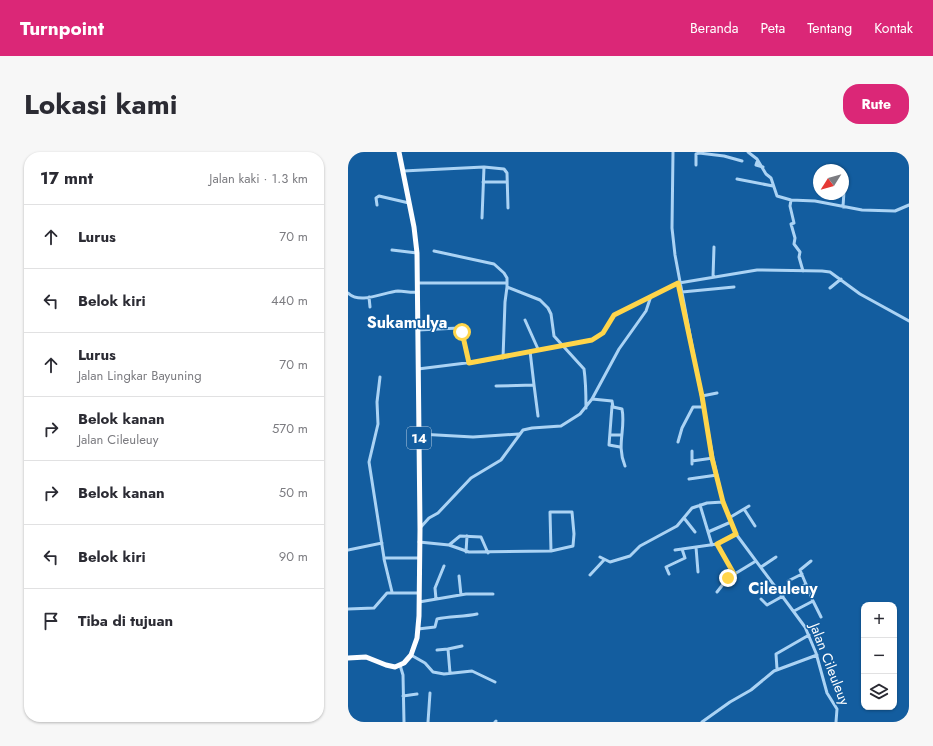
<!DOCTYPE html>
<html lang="id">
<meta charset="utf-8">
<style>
body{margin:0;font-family:Jost,sans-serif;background:#f7f7f7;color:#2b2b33}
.controls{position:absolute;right:12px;bottom:12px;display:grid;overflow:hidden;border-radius:8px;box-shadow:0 1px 3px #0004}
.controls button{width:36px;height:36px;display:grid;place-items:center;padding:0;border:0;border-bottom:1px solid #e1e1e2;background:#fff;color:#2b2b33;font:20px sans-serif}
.compass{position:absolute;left:465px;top:12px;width:36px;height:36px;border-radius:50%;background:#fff;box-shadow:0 1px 3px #0004;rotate:233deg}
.stop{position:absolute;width:12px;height:12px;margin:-9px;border:3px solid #ffd54a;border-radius:50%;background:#fff}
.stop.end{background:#ffd54a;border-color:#fff;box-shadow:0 1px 4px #0008}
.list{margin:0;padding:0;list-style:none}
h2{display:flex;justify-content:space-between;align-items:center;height:52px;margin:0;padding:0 16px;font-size:17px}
h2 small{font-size:13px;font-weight:400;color:#7c7c81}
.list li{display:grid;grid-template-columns:26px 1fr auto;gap:12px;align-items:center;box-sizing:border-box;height:64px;padding:0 16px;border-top:1px solid #e1e1e2}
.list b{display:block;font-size:15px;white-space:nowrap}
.list p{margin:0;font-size:13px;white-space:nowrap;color:#7c7c81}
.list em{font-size:13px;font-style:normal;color:#7c7c81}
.icon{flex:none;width:22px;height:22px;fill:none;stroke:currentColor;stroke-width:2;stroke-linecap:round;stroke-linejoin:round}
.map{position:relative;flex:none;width:561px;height:570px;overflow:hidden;border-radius:16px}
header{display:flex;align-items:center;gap:24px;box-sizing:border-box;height:56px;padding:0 20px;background:#db2777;color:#fff}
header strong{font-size:19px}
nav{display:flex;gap:22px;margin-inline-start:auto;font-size:14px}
.intro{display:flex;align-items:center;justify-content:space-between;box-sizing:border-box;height:96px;padding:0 24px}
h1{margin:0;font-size:28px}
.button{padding:10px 18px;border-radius:16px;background:#db2777;color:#fff;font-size:14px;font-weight:700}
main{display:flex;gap:24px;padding:0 24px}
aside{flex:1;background:#fff;border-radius:16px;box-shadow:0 1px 3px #0004}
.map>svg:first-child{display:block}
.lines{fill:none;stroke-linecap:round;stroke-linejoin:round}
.minor{stroke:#abd3f4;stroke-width:3}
.trunk{stroke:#fcfdff;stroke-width:5}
.route{stroke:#ffd54a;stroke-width:5}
.labels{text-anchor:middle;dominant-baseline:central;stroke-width:3;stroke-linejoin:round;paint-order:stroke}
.shield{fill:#135d9f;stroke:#b8cee2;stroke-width:1}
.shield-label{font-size:13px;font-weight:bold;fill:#fff}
.street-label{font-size:14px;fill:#fff;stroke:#135d9f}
.quarter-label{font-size:16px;font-weight:bold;fill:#fff;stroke:#135d9f}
</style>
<header>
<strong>Turnpoint</strong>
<nav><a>Beranda</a><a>Peta</a><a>Tentang</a><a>Kontak</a></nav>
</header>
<div class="intro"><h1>Lokasi kami</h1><a class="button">Rute</a></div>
<main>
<aside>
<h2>17 mnt<small>Jalan kaki · 1.3 km</small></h2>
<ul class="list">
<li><svg class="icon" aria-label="ahead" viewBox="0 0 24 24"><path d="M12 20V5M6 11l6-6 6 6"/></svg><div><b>Lurus</b></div><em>70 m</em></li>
<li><svg class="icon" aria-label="left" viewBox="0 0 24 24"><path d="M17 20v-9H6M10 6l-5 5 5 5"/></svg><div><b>Belok kiri</b></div><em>440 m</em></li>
<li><svg class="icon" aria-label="ahead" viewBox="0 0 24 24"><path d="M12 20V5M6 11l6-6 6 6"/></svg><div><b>Lurus</b><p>Jalan Lingkar Bayuning</p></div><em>70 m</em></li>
<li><svg class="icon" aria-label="right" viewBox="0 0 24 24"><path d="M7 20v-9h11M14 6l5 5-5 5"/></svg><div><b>Belok kanan</b><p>Jalan Cileuleuy</p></div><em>570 m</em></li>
<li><svg class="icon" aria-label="right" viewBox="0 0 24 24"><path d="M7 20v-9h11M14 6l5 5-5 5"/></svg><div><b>Belok kanan</b></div><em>50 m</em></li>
<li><svg class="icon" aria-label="left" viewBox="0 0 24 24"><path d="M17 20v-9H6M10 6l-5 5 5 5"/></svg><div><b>Belok kiri</b></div><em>90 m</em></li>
<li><svg class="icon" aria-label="arrive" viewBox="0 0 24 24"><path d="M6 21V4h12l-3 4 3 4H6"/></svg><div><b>Tiba di tujuan</b></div></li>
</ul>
</aside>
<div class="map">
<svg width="561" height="570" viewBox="0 0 561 570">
<rect width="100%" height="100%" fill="#135d9f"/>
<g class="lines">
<path class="minor" d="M325,0l-1,76 3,27 38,203 10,44 13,32 69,93 11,26 11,40 10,16 -1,13
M400,0l9,7 9,15 5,4 6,18 14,4 24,1 47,9 33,1 14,-6
M409,10l-1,3 7,2
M348,13v-11l3,-1 25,3 18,5
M55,19l81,-4 20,2 3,4 1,35
M389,27l36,7
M135,30h24
M443,48l-1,6 4,17 -3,1 4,14 -1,6 6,8 -1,5 4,14
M29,53l-1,-7 3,-2 30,7
M495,55l1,-16
M134,66l2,-51
M44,98l25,3
M86,99l60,13 10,9 3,5v9l-2,15 -2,56
M365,125l1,-30
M69,131h90
M159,135l33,13 8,8 3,6 3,22 30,33c2,14 2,26 2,39
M482,136l11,-9
M334,140l52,-5
M0,141c12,12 36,-1 50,-2 7,0 13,2 20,1
M21,145l1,10
M177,168l13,29
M52,176l17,-1
M70,178l41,-2 3,4 7,31
M70,217l64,-8 110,-21 11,-7 11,-18 37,-19
M32,225l-3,25 1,22 -9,38 15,96h35
M186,233l4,31
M148,234l38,-1 -4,-34
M354,244l15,-3
M244,247l20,2 1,6 9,2c4,20 -6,36 3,57
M264,254l-3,39 11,2
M71,282l54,3 46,-3
M262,283h11
M330,290l4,-14 11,-21h10
M344,299v13
M344,309l21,-3
M341,327l28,-4
M352,353l12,40
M396,357l11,17
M336,366l11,14
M381,366l20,-12
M72,376l9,-10 9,-5 33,-35 30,-18 22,-30 9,-2 29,-2 19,-12 12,-15 27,-50 27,-38 5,-15 28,-13 78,-13 65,1 8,1 30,22 49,27
M360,380l23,-10
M71,390l30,3 20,7 82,-1 -1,-39h22l2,22 -1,12 -22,5
M369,392l17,29
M101,393l11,-9 21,1 7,16
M348,395l2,25
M0,398l34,-7
M327,398l42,-6 19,-10
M118,400l1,-16
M252,405l10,5 20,-6 10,-10 37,-20 15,-18 15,-5 16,-1
M36,407l8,33
M413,415l15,-10
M321,422l-3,-7 19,-9 -3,-9
M242,423l14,-15
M111,424l2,19
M440,429l14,-7
M369,440l11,-14 28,-17
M446,440l12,-8
M88,447l-1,-11 9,-22
M413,447l6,6 16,-9
M465,449l8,16
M71,450l47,-8h27
M0,457l26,-1 13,-15h32
M446,459l19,-10 -13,-31 11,-9
M70,477l17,-2 2,-8c13,-3 26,-2 40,-5
M100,497l14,-3
M89,498l11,-1 2,24
M63,503l14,8 8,9 11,2 28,-3 23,11
M52,513l3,10 1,47
M429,517l-1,-15 33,-19
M55,544l14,-2
M0,568l2,2
M80,570l2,-29
M147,570l1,-1
M354,570l28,-20 21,-12 23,-19 43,-16"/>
<path class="trunk" d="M0,506l18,-1 20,8 9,2 9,-4 7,-8 6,-17 2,-22 1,-87 -3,-276 -3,-26 -15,-75"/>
</g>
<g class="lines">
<path class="route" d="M114,180l7,31 123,-23 11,-7 11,-18 64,-32 24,113 10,62 11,44 13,32 -19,10 17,30 -6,4"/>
</g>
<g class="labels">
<rect class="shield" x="59" y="275" width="24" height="22" rx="3"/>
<g class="shield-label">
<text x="71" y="286">14</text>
</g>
<g class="street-label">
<text transform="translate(482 512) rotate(69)">Jalan Cileuleuy</text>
</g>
<g class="quarter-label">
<text x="59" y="170">Sukamulya</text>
<text x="435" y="436">Cileuleuy</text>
</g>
</g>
</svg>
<div class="controls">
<button>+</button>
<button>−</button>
<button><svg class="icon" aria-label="layers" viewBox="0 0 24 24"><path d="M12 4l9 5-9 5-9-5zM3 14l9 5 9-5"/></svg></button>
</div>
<svg class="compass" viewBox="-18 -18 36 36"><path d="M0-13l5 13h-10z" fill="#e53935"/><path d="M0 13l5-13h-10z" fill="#7c7c81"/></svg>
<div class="stop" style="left:114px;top:180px"></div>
<div class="stop end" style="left:380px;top:426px"></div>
</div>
</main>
